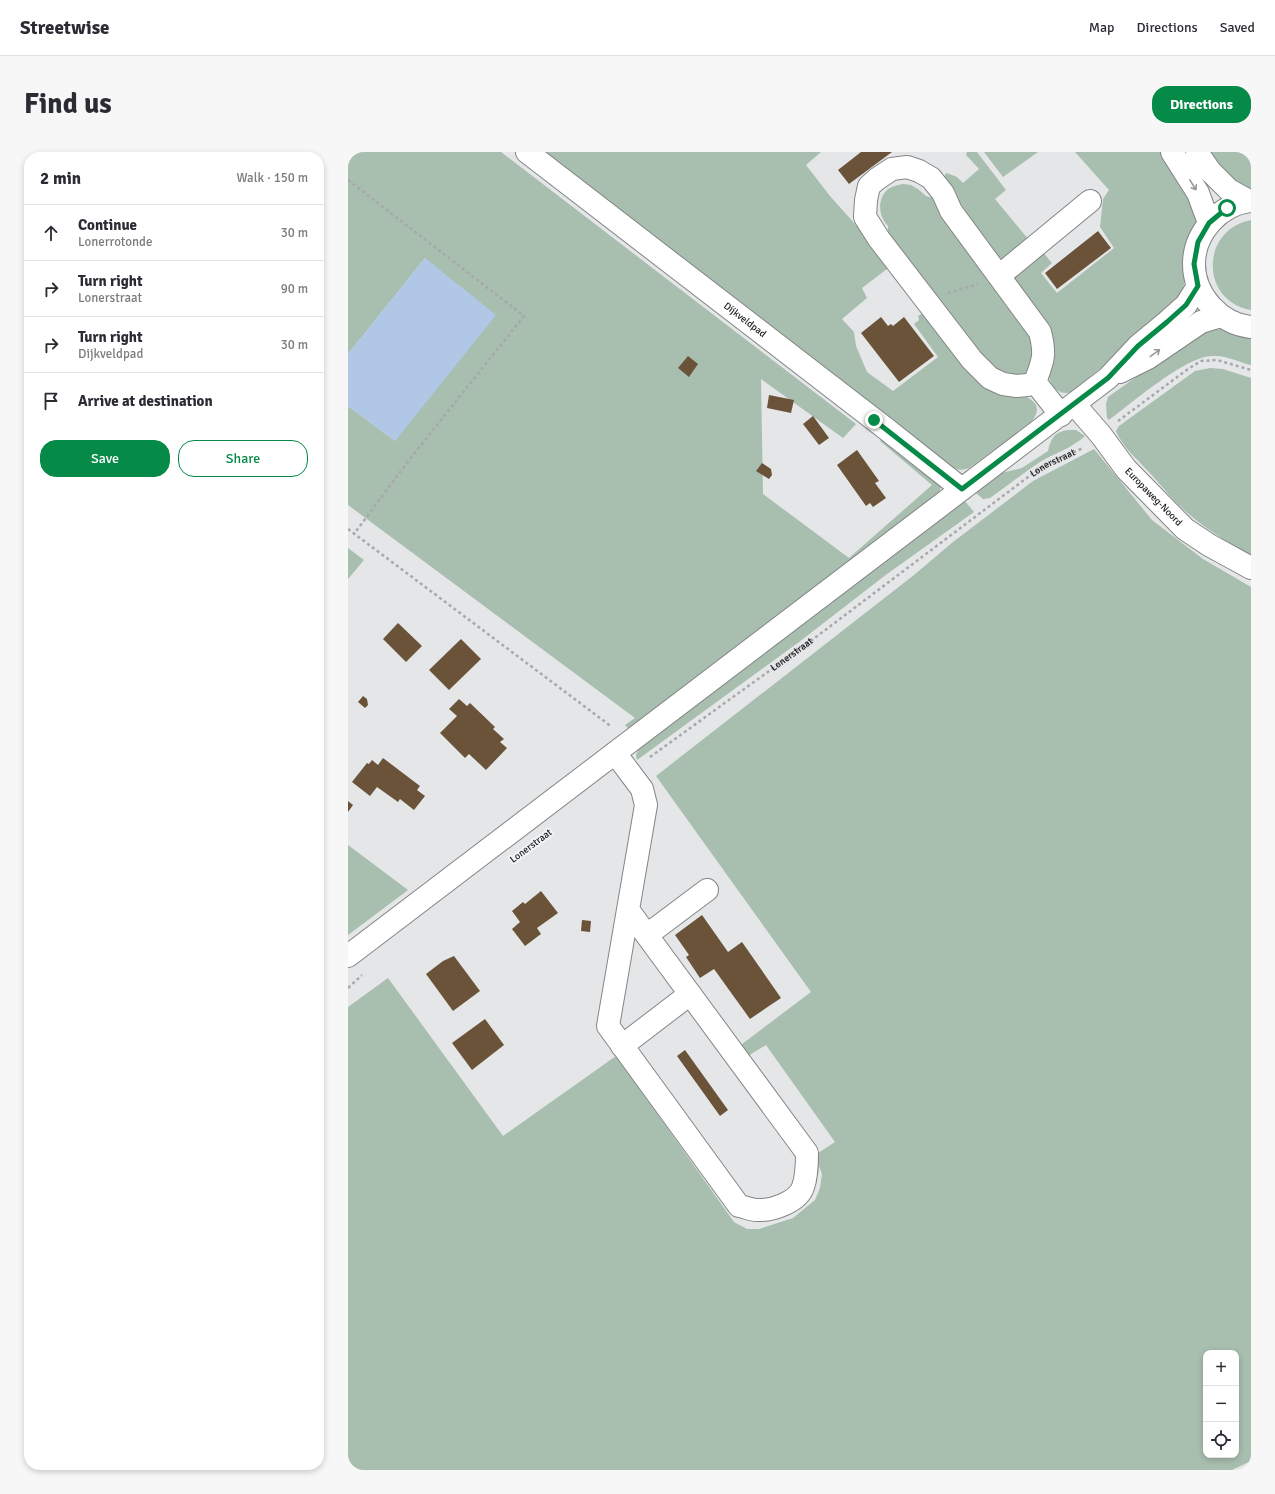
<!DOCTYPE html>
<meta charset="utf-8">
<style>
body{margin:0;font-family:Signika,sans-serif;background:#f7f7f7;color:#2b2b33}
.controls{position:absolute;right:12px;bottom:12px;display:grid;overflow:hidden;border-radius:8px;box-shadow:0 2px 6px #0003}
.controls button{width:36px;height:36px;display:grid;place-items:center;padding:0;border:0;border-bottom:1px solid #e1e1e2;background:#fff;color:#2b2b33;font:20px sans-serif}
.stop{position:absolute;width:12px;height:12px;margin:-9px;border:3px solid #058a47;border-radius:50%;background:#fff}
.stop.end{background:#058a47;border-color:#fff;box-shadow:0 1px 4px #0008}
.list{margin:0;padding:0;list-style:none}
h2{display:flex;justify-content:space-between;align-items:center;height:52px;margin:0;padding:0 16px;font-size:17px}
h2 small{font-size:13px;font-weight:400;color:#7c7c81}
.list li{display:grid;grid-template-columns:26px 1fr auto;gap:12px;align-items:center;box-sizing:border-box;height:56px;padding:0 16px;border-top:1px solid #e1e1e2}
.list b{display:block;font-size:15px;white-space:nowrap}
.list p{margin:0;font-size:13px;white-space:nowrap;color:#7c7c81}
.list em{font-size:13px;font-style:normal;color:#7c7c81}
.actions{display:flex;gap:8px;padding:12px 16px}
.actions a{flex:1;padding:9px 0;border:1px solid #058a47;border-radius:16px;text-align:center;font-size:14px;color:#058a47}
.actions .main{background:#058a47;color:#fff}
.icon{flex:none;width:22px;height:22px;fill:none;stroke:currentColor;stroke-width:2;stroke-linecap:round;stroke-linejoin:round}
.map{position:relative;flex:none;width:903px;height:1318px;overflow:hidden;border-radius:16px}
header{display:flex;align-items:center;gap:24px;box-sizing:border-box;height:56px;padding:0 20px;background:#fff;border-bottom:1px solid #e1e1e2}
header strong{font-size:19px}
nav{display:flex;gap:22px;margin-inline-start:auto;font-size:14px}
.intro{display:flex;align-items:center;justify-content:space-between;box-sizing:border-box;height:96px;padding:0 24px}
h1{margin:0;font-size:28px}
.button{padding:10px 18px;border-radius:16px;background:#058a47;color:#fff;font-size:14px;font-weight:700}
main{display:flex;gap:24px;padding:0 24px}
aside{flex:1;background:#fff;border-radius:16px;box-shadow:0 2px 6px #0003}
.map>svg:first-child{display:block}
.green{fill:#a8beaf;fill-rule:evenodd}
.water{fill:#b0c8e6}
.building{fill:#6a5339}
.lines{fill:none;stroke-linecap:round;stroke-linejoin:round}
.minor-casing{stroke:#838586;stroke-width:24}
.major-casing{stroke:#838586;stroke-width:24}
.path{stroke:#a7a8aa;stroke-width:2.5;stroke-dasharray:3 3;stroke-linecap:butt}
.minor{stroke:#fff;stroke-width:22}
.major{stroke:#fff;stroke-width:22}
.oneway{stroke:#989898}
.route{stroke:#058a47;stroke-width:5}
.labels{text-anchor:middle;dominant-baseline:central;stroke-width:4;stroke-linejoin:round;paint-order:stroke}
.street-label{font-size:10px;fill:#1a1a1b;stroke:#f2f3f5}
</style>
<header>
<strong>Streetwise</strong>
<nav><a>Map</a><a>Directions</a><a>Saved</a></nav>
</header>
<div class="intro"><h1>Find us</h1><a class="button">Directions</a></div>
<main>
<aside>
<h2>2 min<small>Walk · 150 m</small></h2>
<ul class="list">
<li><svg class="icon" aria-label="ahead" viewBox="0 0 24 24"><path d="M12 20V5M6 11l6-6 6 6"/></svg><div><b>Continue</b><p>Lonerrotonde</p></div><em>30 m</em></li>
<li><svg class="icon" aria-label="right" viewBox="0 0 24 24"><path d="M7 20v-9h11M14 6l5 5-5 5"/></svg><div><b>Turn right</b><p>Lonerstraat</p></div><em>90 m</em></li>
<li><svg class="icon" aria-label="right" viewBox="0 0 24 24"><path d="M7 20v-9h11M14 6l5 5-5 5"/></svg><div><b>Turn right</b><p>Dijkveldpad</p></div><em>30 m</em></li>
<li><svg class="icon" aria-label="arrive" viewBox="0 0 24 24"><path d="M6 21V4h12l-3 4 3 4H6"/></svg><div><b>Arrive at destination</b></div></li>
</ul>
<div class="actions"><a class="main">Save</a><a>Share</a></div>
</aside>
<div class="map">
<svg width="903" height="1318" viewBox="0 0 903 1318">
<rect width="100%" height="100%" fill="#e4e6e8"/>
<path class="green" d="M0,0h153l355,272 -13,14 -82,-59 2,115 86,64 83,-73 -52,-44 7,-7 55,50 -4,12 -306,236 -7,-7 10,-7 -287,-213v-99l47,35 30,-183 -77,96z
M195,0h278l-15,13 24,31 57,64v9l-25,19 5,10 -25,21 12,13 2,14 11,26 26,19 45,-34 -24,-33 5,-4 -1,-4 8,-5 96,84c14,6 20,12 10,26l-63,47c-8,3 -12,2 -20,-3z
M619,0h10l29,38 -11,9 34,41 -26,20 -3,-1 -31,-34 -24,-43v-8l2,-1 10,4 6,6 16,-14 -13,-14z
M636,0h54l-35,25z
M727,0h88l32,50 3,16 -15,71 -3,8 -16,20 -93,75c-12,5 -22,-8 -23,-19l-34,-93v-4l28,-25 10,12 -11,10 16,20 57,-45 -14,-21 3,-28 6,-9z
M857,0h46v41l-11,-5z
M555,32l8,1 7,4 8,7 11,3 99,144 -8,31 -8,4 -24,-5 -108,-134v-13c-10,-10 -11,-27 0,-37 5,-3 10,-4 15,-5z
M903,68v90c-51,-9 -51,-80 0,-90z
M873,177l30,5v31c-13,-3 -24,-10 -39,-9 -26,0 -80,47 -103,64l-2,-2 -1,-14 2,-7 93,-66z
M862,216l13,1 28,9v177c-30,-16 -58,-34 -81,-59 -8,-9 -16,-19 -24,-27 -11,-12 -24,-23 -30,-38l3,-5 76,-55z
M720,278h8l9,6c-13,12 -30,17 -45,26 -17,11 -33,24 -50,36l-7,1 -7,-6 25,-20 21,-5 26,-17c3,-12 6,-19 20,-21z
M746,297l58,71 51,39 48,28v874l-19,9h-884v-463l40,-29 115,158 113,-80 118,166 13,7h12l34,-11 22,-18 5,-12 2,-14 -7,-19 20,-13 -69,-97 -20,12 -8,-10 73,-55 -155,-216 258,-201 39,-33 80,-61zM858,1201h30v102h-30z
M616,348l10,12 -87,62 -88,68 -162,118 -1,-5 3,-7z
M0,396l16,12 -16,19z
M0,693l60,45 -60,45z"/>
<path class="water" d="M77,106l71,57 -101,126 -47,-35v-52z"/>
<path class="building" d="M513,0h31l-43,32 -11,-14z
M750,79l13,17 -54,41 -12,-16z
M533,165l7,9 3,-2 2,2 11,-9 30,39 -35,26 -38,-49z
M340,204l10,8 -9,13 -11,-9z
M421,243l25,5 -3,13 -24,-5z
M465,264l16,22 -10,7 -16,-21z
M509,298l22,31 -4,2 11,15 -13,9 -3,-4 -4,3 -29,-41z
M414,311l9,6 1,6 -3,4 -13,-8z
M50,471l24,23 -16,16 -23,-23z
M113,487l20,20 -32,31 -20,-20z
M15,544l4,3 1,6 -3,3 -7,-6z
M111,547l8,7 3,-3 25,24 -2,2 11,10 -4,3 7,6 -21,22 -17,-16 -4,4 -25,-25 17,-17 -8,-7z
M35,606l37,28 -3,4 8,6 -11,14 -14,-11 -2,3 -21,-15 -7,9 -18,-14 15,-19 2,1 3,-4 6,5z
M0,649l5,4 -5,7z
M193,739l17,22 -21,15 4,6 -16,12 -13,-17 8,-7 -8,-11 11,-9 2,2z
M354,763l26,37 14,-10 39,56 -31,21 -36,-50 -14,9 -14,-21 3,-2 -14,-20z
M234,768l9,1 -1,11 -9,-1z
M106,804l26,35 -27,20 -27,-37 17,-13z
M137,867l19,26 -32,25 -20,-27z
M337,898l43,60 -8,6 -43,-60z"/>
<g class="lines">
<g class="minor-casing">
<g id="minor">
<path id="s2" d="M179,0l358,276 77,61"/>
<path d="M651,124l91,-75"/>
<path d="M772,220l28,-14 53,-36 20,-6"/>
<path d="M687,230c8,-21 11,-27 5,-50l-89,-121 -8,-18 -12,-15 -12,-7 -12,-4 -15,2 -15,10 -8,7 -3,14 -1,17 14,22 93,121 18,18 13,6 14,2 11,-1 7,-3 26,33"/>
<path id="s3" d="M727,253l26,30 25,34 59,60 24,16 42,23"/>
<path d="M267,601l27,36 4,16 -38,221 131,180c6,1 12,4 18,4 15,1 41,-8 46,-23 4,-11 4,-23 4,-34l-178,-242"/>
<path d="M299,783l60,-45"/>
<path d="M0,804l760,-578 30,-32 29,-24 19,-17 12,-19"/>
<path d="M274,894l68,-52"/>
</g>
</g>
<g class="major-casing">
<path id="major" d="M824,0l26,41 11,30
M849,0l13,19 19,19 20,11
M903,49c-31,3 -57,32 -57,63 0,31 26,60 57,63"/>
</g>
<g class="path">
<path d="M0,28l176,136 -115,144 -55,74"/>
<path d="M600,141l30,-9"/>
<path d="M770,269l70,-52 13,-8 16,-1 34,10"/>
<path d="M0,377l264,198"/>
<path id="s1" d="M302,605l162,-117 220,-166 14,-9 37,-17"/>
<path d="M0,836l14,-13"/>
</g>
<use href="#minor" class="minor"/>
<use href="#major" class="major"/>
</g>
<defs><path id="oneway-shaft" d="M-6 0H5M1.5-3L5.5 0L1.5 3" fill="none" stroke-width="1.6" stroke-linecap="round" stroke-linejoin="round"/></defs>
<g class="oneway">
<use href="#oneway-shaft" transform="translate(845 33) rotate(58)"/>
<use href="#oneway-shaft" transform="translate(807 201) rotate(-36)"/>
</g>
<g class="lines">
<path class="route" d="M526,268l88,69 146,-111 30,-32 29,-24 19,-17 12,-19 -4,-22 4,-22 11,-19 18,-15"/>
</g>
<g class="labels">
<g class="street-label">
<text stroke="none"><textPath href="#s2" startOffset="275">Dijkveldpad</textPath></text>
<text stroke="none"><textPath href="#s1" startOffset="499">Lonerstraat</textPath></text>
<text stroke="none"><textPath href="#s3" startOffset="121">Europaweg-Noord</textPath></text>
<text stroke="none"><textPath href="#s1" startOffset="175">Lonerstraat</textPath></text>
<text transform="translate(183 694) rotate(-37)">Lonerstraat</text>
</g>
</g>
</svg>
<div class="controls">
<button>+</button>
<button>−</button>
<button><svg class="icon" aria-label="locate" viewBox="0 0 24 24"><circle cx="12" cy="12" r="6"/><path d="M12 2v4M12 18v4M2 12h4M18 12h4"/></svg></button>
</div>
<div class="stop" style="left:879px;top:56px"></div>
<div class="stop end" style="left:526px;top:268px"></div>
</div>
</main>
